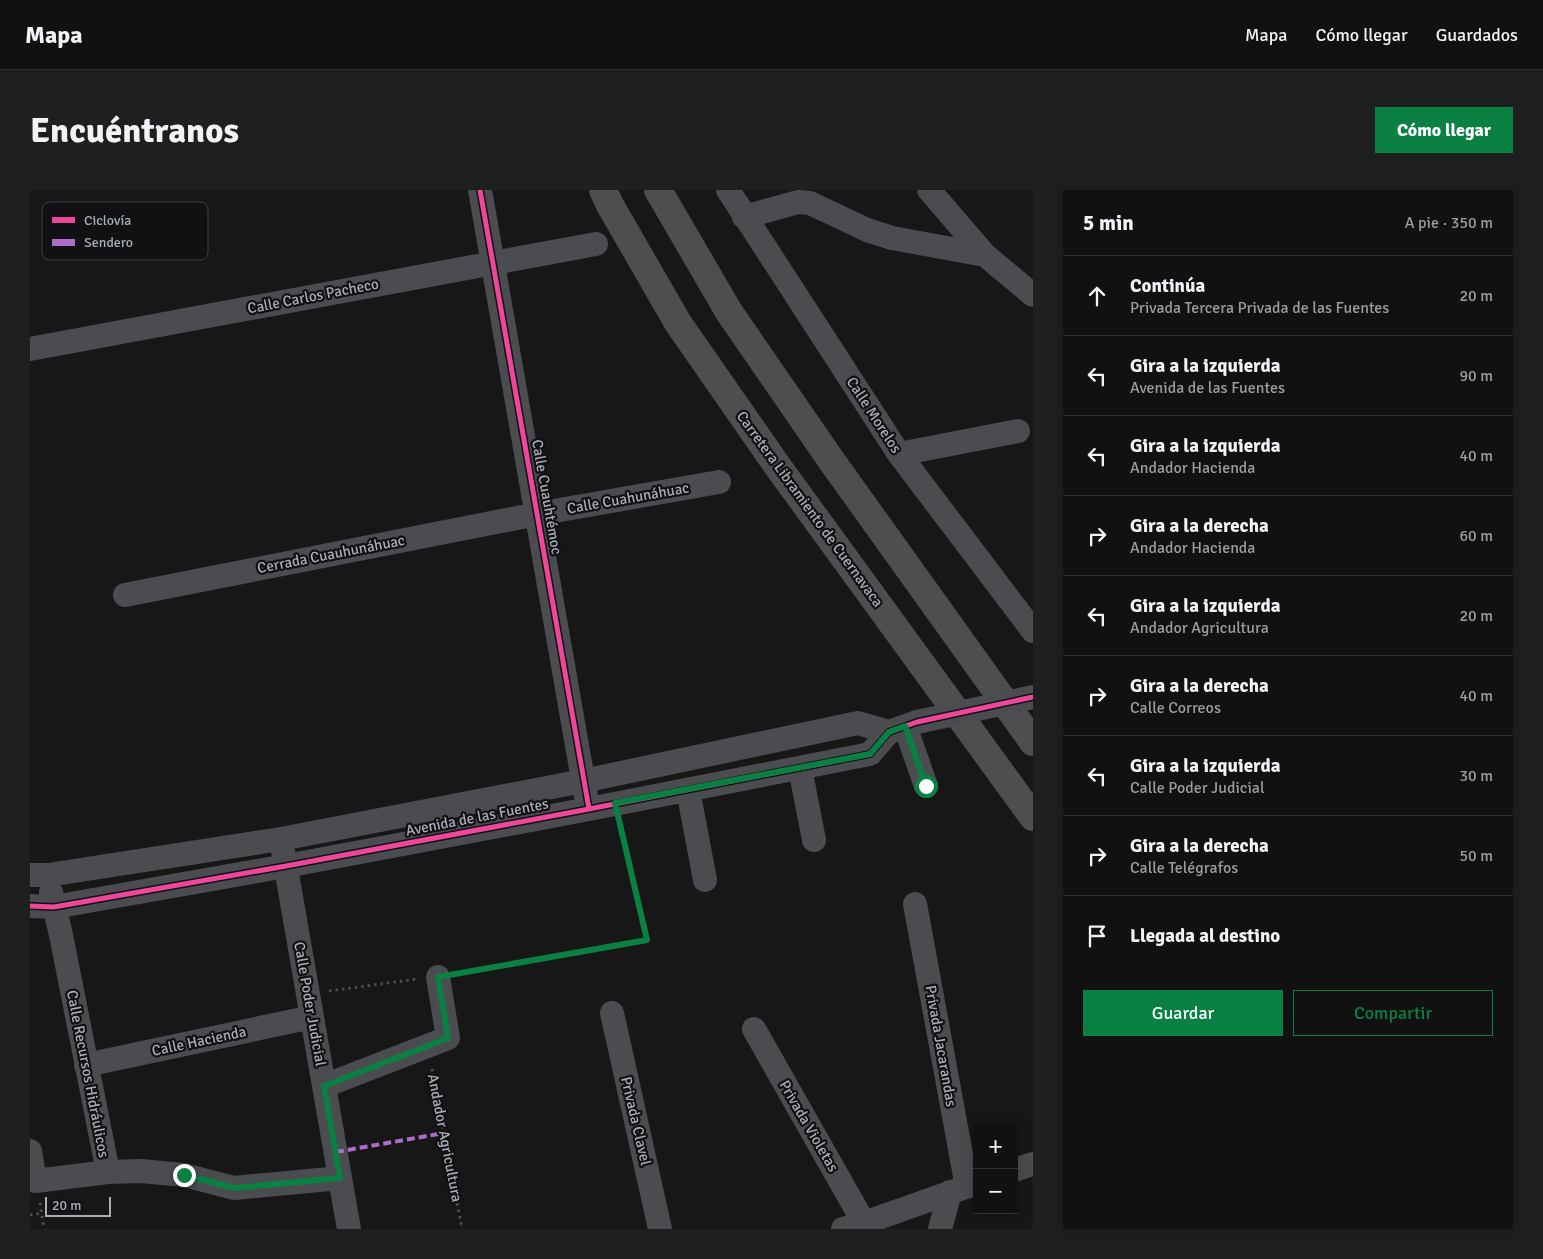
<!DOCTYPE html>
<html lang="es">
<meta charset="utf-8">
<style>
body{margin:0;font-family:Signika,sans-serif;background:#1e1f1f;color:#f1f3f6}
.controls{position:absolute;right:15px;bottom:15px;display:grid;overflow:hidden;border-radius:0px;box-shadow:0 2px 12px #0003}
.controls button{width:45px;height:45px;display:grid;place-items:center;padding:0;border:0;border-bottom:1px solid #303131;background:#111;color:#f1f3f6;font:25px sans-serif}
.scale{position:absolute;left:15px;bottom:12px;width:66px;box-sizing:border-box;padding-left:5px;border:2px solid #a8adb8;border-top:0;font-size:14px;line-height:18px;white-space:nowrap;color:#a8adb8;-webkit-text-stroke:4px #111113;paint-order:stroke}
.stop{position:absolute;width:15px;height:15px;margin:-11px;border:4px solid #0b8043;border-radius:50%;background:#fff}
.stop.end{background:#0b8043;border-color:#fff;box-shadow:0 1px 5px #0008}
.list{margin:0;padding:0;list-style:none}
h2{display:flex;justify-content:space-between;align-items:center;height:65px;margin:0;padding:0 20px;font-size:21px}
h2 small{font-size:16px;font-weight:400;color:#9c9d9f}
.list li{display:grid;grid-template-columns:32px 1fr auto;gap:15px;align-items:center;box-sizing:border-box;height:80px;padding:0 20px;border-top:1px solid #303131}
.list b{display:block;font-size:19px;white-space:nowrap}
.list p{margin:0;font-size:16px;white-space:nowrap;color:#9c9d9f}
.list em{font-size:16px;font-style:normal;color:#9c9d9f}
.actions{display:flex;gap:10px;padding:15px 20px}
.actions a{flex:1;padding:11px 0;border:1px solid #0b8043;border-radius:0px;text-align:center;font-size:18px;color:#0b8043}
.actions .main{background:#0b8043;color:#fff}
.icon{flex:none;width:28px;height:28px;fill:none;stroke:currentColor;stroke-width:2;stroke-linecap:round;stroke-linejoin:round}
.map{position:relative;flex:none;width:1003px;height:1039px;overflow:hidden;border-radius:0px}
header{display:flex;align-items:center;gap:30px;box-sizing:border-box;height:70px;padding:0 25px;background:#111;border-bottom:1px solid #303131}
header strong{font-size:24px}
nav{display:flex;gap:28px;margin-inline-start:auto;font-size:18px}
.intro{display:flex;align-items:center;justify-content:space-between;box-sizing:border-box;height:120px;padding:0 30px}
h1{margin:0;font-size:35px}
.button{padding:12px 22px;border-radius:0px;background:#0b8043;color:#fff;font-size:18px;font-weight:700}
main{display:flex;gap:30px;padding:0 30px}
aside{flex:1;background:#111;border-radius:0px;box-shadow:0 2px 12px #0003}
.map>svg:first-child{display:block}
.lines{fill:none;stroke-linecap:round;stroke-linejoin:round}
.path{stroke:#4d4e52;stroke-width:3;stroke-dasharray:2.5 4;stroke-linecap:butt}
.minor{stroke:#4b4c50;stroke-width:24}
.highway{stroke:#4e4e51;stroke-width:28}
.minor-bridge{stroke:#4b4c50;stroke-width:24}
.quiet{stroke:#b06ccc;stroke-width:4;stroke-dasharray:8 4;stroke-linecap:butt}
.cycleway-casing{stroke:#111113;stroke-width:8}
.cycleway{stroke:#ed469a;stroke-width:5}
.route{stroke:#0b8043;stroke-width:6}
.labels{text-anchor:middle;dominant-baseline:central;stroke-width:4.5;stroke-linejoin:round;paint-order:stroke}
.street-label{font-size:15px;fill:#a8adb8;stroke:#111113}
.key{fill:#111113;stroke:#3e4045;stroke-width:1}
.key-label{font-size:14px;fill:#a8adb8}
</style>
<header>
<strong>Mapa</strong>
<nav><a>Mapa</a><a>Cómo llegar</a><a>Guardados</a></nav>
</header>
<div class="intro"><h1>Encuéntranos</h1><a class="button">Cómo llegar</a></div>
<main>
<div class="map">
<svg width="1003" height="1039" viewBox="0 0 1003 1039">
<rect width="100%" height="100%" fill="#171717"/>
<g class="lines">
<path class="path" d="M430,783l187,-33 -27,-114
M299,801l88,-12
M402,879l30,160
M10,1013l4,26
M0,1025l12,-2"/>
<path class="minor" d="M450,0l106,607
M698,0l171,264 134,177
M899,0l56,65 48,40
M714,27l54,-15 12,1 57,27 25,8 93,17
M0,159l566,-105
M869,264l119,-23
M95,405l412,-81 182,-32
M875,536l21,60
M770,578l14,72
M658,600l17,90
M253,661l66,378
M0,685h18l233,-36 302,-58 275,-58 31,9
M21,702l10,43 47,237
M885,714l52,283
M0,716l24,1 232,-41 303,-57 281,-55 19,-22 28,-10
M582,823l48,216
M724,839l110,194
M56,875l226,-48
M294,896l124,-48 -10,-61
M0,961l5,30 73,-9 33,-1 43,4 50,13 106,-10
M984,980l19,-6
M813,1039l21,-6 113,-40
M910,1039l10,-37"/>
<path class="highway" d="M573,0l7,15 68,118 98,141 257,353
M628,0l71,122 102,148 202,282"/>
<path class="minor-bridge" d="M887,532l116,-25"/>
<path class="quiet" d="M306,962l108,-19"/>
<g class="cycleway-casing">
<path id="cycleway" d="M450,0l109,619
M0,716l24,1 232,-41 303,-57 281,-55 19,-22 28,-10 116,-25"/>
</g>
<use href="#cycleway" class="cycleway"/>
</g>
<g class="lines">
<path class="route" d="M154,985l50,13 106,-10 -16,-92 124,-48 -10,-61 209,-37 -32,-137 255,-49 19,-22 16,-6 21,60"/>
</g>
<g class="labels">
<g class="street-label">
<text transform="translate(283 106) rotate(-11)">Calle Carlos Pacheco</text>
<text transform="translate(844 225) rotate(57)">Calle Morelos</text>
<text transform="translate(517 307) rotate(80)">Calle Cuauhtémoc</text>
<text transform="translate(598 308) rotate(-10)">Calle Cuahunáhuac</text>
<text transform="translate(780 319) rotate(54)">Carretera Libramiento de Cuernavaca</text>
<text transform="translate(301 364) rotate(-11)">Cerrada Cuauhunáhuac</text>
<text transform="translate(447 627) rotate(-11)">Avenida de las Fuentes</text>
<text transform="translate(280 814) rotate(80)">Calle Poder Judicial</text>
<text transform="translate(169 851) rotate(-12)">Calle Hacienda</text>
<text transform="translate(911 856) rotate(80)">Privada Jacarandas</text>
<text transform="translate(58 884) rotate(79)">Calle Recursos Hidráulicos</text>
<text transform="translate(606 931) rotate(77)">Privada Clavel</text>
<text transform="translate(779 936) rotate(60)">Privada Violetas</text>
<text transform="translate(415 948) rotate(79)">Andador Agricultura</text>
</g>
</g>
<rect x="12" y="12" width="166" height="58" rx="8" class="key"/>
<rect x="22" y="27" width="23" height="6" fill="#ed469a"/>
<rect x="22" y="49" width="23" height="7" fill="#b06ccc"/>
<g class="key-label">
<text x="54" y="35">Ciclovía</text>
<text x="54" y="57">Sendero</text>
</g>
</svg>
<div class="controls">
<button>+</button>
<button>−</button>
</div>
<div class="scale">20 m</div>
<div class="stop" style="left:896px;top:596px"></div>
<div class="stop end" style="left:154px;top:985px"></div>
</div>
<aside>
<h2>5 min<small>A pie · 350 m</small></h2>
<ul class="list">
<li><svg class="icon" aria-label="ahead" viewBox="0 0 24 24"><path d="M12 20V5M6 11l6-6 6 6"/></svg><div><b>Continúa</b><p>Privada Tercera Privada de las Fuentes</p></div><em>20 m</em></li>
<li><svg class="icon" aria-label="left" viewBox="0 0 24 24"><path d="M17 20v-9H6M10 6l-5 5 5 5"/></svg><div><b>Gira a la izquierda</b><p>Avenida de las Fuentes</p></div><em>90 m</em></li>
<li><svg class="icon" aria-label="left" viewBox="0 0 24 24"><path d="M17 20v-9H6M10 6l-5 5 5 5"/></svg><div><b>Gira a la izquierda</b><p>Andador Hacienda</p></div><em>40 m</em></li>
<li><svg class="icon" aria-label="right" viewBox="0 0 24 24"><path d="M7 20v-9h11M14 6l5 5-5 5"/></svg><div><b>Gira a la derecha</b><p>Andador Hacienda</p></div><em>60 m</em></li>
<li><svg class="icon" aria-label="left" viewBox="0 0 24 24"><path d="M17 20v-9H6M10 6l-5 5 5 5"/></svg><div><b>Gira a la izquierda</b><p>Andador Agricultura</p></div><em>20 m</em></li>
<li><svg class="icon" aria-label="right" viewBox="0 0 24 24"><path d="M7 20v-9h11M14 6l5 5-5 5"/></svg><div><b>Gira a la derecha</b><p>Calle Correos</p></div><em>40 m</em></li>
<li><svg class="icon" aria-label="left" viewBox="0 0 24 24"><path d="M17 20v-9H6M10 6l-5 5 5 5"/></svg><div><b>Gira a la izquierda</b><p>Calle Poder Judicial</p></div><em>30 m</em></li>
<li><svg class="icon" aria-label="right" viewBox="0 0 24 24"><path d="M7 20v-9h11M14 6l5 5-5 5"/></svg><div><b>Gira a la derecha</b><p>Calle Telégrafos</p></div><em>50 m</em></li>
<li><svg class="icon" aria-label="arrive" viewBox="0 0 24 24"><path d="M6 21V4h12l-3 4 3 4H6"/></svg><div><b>Llegada al destino</b></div></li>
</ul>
<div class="actions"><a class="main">Guardar</a><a>Compartir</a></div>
</aside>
</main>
